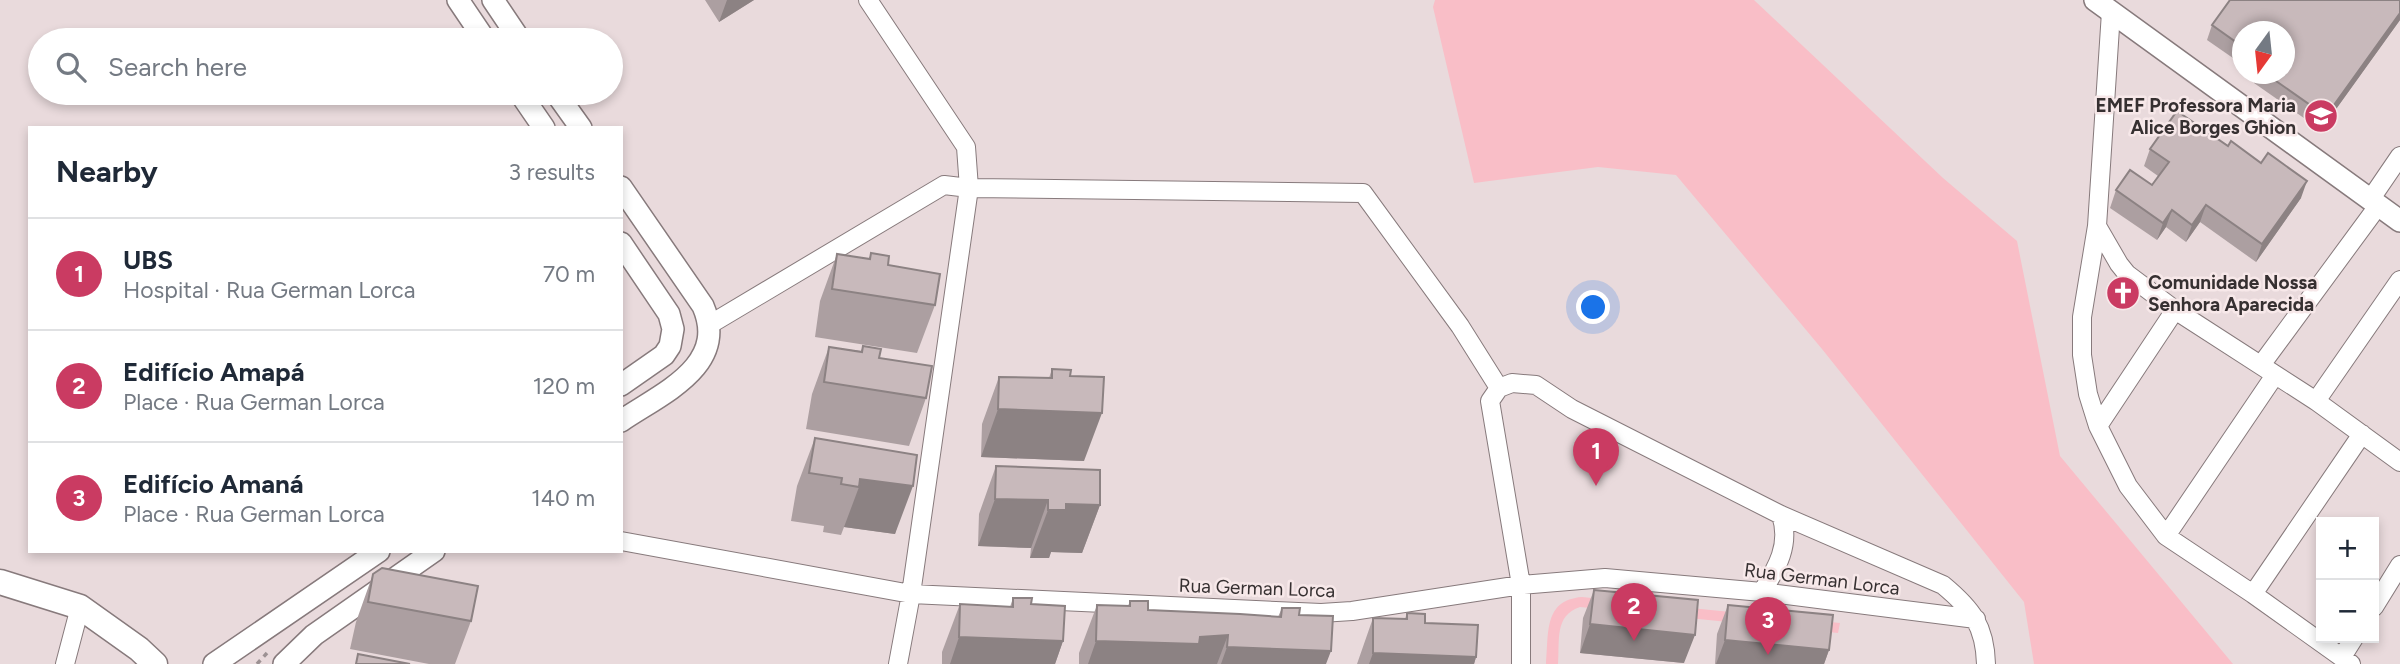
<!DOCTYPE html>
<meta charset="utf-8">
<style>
body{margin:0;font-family:Figtree,sans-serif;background:#f2f2f3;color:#1f2937}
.controls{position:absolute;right:21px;bottom:21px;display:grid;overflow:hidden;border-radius:0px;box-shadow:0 4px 10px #0003}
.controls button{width:63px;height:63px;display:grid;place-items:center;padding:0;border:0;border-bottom:2px solid #e0e1e3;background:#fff;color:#1f2937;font:35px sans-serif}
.compass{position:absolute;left:2232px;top:21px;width:63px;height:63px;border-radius:50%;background:#fff;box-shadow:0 4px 10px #0003;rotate:195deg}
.you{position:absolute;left:1594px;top:308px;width:24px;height:24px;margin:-18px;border:5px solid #fff;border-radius:50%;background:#1a73e8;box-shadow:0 0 0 10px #1a73e833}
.badge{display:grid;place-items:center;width:46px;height:46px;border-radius:50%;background:#ca3b62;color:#fff;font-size:23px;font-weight:700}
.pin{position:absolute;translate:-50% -58px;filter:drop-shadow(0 2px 4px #0008)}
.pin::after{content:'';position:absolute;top:37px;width:24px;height:21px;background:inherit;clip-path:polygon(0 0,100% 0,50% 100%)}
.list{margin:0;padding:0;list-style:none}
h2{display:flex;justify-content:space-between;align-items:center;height:91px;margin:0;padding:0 28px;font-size:30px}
h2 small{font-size:23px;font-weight:400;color:#747a83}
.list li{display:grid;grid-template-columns:46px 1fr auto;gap:21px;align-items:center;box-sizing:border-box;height:112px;padding:0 28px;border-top:2px solid #e0e1e3}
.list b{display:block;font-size:26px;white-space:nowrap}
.list p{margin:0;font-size:23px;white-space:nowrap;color:#747a83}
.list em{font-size:23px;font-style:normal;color:#747a83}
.icon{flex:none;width:38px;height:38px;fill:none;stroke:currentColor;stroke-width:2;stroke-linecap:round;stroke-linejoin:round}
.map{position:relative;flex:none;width:2400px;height:664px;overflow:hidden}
.search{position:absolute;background:#fff;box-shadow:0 4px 10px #0003;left:28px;top:28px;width:595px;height:77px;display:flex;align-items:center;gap:18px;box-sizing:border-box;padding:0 24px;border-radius:38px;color:#747a83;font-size:26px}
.panel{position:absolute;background:#fff;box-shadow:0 4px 10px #0003;left:28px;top:126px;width:595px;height:427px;border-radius:0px}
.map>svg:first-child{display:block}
.green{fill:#f9bec7}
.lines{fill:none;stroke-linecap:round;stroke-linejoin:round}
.minor-casing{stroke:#877a7c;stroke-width:20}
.tertiary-casing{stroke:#877a7c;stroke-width:24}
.secondary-casing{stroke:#877a7c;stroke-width:27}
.path{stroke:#9c9193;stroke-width:3.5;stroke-dasharray:5 5;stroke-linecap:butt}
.minor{stroke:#fff;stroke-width:18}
.tertiary{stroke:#fff;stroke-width:21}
.secondary{stroke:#fff;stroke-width:24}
.wall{fill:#ac9fa1}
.shaded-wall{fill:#8c8283}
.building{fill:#c8b9bb;stroke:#8c8283;stroke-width:2}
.labels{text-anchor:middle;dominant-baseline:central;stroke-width:5;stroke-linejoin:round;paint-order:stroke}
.poi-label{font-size:19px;font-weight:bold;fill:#363031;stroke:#f7e8e9;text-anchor:end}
.street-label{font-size:19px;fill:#363031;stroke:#f7e8e9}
</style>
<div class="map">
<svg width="2400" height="664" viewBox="0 0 2400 664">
<rect width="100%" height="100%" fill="#e9dadc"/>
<path class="green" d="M1435,0h319l189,178 74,63 43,215 173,208h-199l-10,-62 -202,-253 -146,-174 -78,-8 -124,16 -41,-176z
M1582,597l258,26 -2,10 -258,-26c-26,9 -20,33 -22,57h-12c3,-30 -3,-64 36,-67z"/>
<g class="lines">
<g class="minor-casing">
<path id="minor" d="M868,0l98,147 3,41 -58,406 -13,70
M2111,12l-14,214 22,38 8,10 48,36 141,91 84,61
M2370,200l30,-44
M2097,226l-15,91v38l6,39 10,32 30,60 38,50 87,58 98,70
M709,325l235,-140 25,3 394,5 97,133 39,62
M2261,365l117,-159
M2316,401l84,-121
M2098,426l77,-116
M2166,536l109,-161
M621,541l290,53 410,19 31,-2 169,-26 84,-7 157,14 214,27
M1762,592c15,-24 29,-48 19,-77
M2253,594l109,-160
M2374,607l26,-42
M2342,657l12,-19
M65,664l15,-57
M1521,664v-79l-31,-184 9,-13 13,-5 24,2 36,24 209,106 162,70c29,24 42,41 43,79"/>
</g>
<g class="tertiary-casing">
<path id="tertiary" d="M458,0l27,40
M493,0l27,40
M2095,0l305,221
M520,93l24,35
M556,93l25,35
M621,187l82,119c26,60 -41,87 -82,115
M621,243l48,71 4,15 -3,17 -6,9 -43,30
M214,664l165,-113
M284,664l30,-29 120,-84"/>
</g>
<g class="secondary-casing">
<path id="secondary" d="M0,582l80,25 59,42 16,15"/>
</g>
<path class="path" d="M257,664l10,-11"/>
<use href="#minor" class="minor"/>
<use href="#tertiary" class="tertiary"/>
<use href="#secondary" class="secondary"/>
</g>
<path class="wall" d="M705,0h49l-35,22z
M2400,0v20l-79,110 -67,-47 3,-8 -2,-1h30l-42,-42v33l-36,-25 5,-15z
M2150,149l151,49 -45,64 -56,-40 -14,20 -20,-15 -9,13 -47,-32 6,-18 36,-5 6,-9 -14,-10z
M871,253l17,12 47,40 -18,48 -102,-16 5,-36 17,-47 32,5z
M863,346l16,12 47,40 -17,48 -103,-17 6,-35 17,-47 32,4z
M1052,369l18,7 14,85 -103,-4 1,-33 17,-47 50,1z
M815,438l102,17 -22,79 -51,-7 -3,8 -18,-3 1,-6 -33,-5 6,-35z
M996,466l104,39 -18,48 -31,-1 -2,6h-19l1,-10 -53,-2 1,-32z
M373,574l98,47 -16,43h-26l-79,-15 6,-27z
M1594,590l90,73 -104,-10 3,-35z
M1013,598l18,6 32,37 -8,23h-113v-12l18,-48 50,3z
M1130,601l18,9 130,7 4,-9 17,7 27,49h-247v-11l18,-48 31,1z
M1728,605l101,45 -5,14h-109l2,-30z
M1407,613l18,10 51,34 -2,7h-117l16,-46 32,1z"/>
<path class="shaded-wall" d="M727,0h27l-35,22z
M2400,13v7l-79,110 5,-14z
M2307,181l-6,17 -45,64 6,-18z
M2206,205l-6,17 -14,20 6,-17z
M2172,210l-6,17 -9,13 6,-17z
M998,409l104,4 -18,48 -103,-4z
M860,479l53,7 -18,48 -51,-7 15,-40z
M995,499l53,1 -17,48 -53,-2z
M1066,504l34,1 -18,48 -31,-1 -2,6h-19l18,-48z
M1590,624l105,11 -11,28 -104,-10z
M1228,635l-11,29h-129l8,-23 104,-4z
M959,637l104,4 -8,23h-105z
M1725,640l104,10 -5,14h-108z
M1227,647l104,4 -5,13h-105z
M1373,653l103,4 -2,7h-105z"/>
<path class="building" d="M2230,0h170v13l-74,103 -60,-42h19v-42h-42v15l-31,-22z
M2177,111l51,35 3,-5 30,22 7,-10 39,28 -45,63 -56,-39 -14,20 -20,-15 -9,13 -47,-33 14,-20 22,15 17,-23 -19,-13z
M871,253l18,3 -1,9 52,9 -5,31 -103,-16 5,-35 33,5z
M863,346l18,3 -2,9 53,8 -6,32 -102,-16 5,-35 33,5z
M1052,369l19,1 -1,6 34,1 -2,36 -104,-4 1,-32 53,1z
M815,438l102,17 -4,31 -53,-7 -1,8 -18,-3 1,-6 -33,-5z
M996,466l104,4v35l-34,-1v6h-18v-10l-53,-1z
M382,568l96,18 -7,35 -103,-19 5,-28z
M1594,590l104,10 -3,35 -105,-11z
M1013,598h19l-1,6 34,2 -2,35 -104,-4 1,-33 53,3z
M1130,601h18v9l92,4 41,3 1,-9h18l-1,7 34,1 -2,35 -104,-4 1,-12 -28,2 -1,7 -103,-3 1,-36 33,1z
M1728,605l105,10 -4,35 -104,-10z
M1407,613l18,1v9l53,2 -2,32 -103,-4v-35l34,1z
M358,654l52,10h-54z"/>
<defs>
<g id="school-disc" transform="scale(1.75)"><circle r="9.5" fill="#ca3b62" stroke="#f7e8e9"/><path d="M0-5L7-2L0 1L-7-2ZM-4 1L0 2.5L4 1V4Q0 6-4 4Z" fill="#fff"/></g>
<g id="church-disc" transform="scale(1.75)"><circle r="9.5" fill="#ca3b62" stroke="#f7e8e9"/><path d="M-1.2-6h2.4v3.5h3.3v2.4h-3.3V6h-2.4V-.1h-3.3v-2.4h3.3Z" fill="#fff"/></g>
</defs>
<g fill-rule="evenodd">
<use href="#school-disc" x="2321" y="116"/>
<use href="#church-disc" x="2123" y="293"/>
</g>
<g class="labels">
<g class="poi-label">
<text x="2296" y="105">EMEF Professora Maria<tspan x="2296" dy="22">Alice Borges Ghion</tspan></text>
<text x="2148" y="282" text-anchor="start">Comunidade Nossa<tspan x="2148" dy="22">Senhora Aparecida</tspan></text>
</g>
<g class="street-label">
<text transform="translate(1822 579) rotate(7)">Rua German Lorca</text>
<text transform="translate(1257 588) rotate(2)">Rua German Lorca</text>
</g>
</g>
</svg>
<div class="controls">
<button>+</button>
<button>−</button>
</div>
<svg class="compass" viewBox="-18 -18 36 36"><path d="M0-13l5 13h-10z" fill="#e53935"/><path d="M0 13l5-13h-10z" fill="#747a83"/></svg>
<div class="you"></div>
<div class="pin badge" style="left:1596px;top:486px">1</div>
<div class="pin badge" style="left:1634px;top:641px">2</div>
<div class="pin badge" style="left:1768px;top:655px">3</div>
<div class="search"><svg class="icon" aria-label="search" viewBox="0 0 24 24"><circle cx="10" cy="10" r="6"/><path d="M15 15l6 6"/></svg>Search here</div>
<section class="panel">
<h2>Nearby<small>3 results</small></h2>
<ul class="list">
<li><span class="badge">1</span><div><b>UBS</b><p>Hospital · Rua German Lorca</p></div><em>70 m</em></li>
<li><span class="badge">2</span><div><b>Edifício Amapá</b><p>Place · Rua German Lorca</p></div><em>120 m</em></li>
<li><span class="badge">3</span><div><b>Edifício Amaná</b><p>Place · Rua German Lorca</p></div><em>140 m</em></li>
</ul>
</section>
</div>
